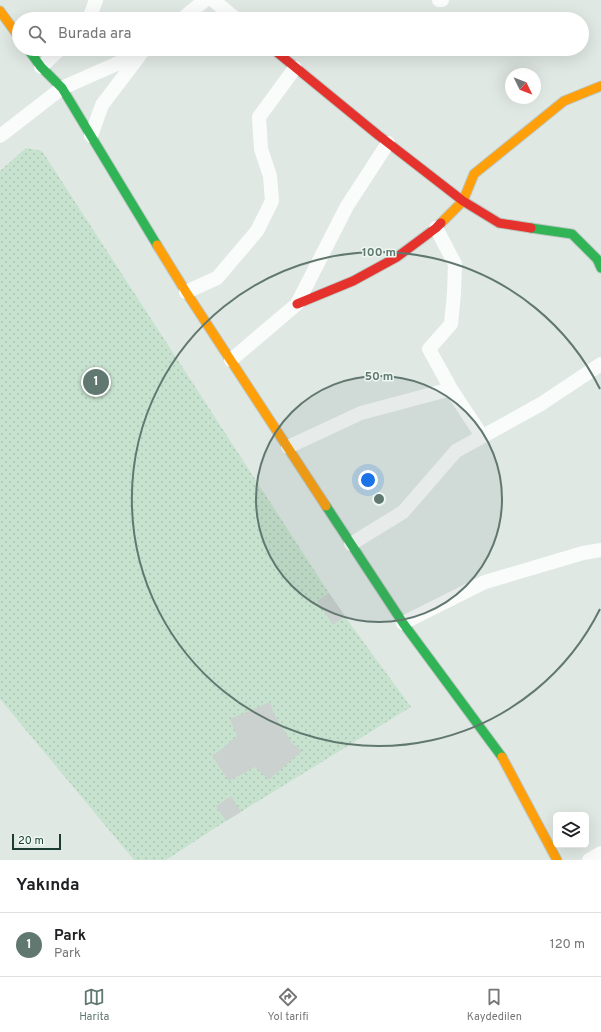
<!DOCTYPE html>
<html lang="tr">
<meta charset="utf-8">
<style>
body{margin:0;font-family:Overpass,sans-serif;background:#f6f6f6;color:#202124}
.controls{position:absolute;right:12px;bottom:12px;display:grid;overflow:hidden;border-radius:6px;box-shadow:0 4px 16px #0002}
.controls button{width:36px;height:36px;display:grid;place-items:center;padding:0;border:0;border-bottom:1px solid #e0e0e0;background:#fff;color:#202124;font:20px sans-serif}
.compass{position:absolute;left:505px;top:68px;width:36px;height:36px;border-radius:50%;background:#fff;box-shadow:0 4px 16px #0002;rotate:133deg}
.scale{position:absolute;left:12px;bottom:10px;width:49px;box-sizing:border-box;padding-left:4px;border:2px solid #1c3b32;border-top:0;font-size:11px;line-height:14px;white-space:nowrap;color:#1c3b32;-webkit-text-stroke:3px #edf7f2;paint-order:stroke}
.you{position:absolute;left:368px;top:480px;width:14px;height:14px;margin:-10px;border:3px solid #fff;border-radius:50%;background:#1a73e8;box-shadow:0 0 0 6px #1a73e833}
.badge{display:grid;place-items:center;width:26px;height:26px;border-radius:50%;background:#617870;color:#fff;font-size:13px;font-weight:700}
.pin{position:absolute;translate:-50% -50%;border:2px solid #fff;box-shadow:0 1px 4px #0006}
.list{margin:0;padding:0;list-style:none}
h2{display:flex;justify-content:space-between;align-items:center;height:52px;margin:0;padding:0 16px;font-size:17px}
h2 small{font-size:13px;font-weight:400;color:#757577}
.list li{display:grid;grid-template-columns:26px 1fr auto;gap:12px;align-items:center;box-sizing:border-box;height:64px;padding:0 16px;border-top:1px solid #e0e0e0}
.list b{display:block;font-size:15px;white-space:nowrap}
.list p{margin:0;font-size:13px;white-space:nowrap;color:#757577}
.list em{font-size:13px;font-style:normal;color:#757577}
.icon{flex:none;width:22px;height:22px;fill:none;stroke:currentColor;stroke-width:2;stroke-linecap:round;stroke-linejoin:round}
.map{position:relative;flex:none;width:601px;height:860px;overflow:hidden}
.search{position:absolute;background:#fff;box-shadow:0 4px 16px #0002;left:12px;right:12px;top:12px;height:44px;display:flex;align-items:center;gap:10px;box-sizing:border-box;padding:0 14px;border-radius:22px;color:#757577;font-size:15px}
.sheet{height:116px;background:#fff}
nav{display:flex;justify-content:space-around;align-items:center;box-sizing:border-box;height:56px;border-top:1px solid #e0e0e0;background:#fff;font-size:11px;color:#757577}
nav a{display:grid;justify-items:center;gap:2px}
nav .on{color:#617870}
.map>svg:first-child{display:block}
.park{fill:url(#park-dots)}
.building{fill:#cad1ce}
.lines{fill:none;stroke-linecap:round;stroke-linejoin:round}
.fast-casing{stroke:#bcc7c2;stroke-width:11}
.slow-casing{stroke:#bcc7c2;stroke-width:11}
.jam-casing{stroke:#bcc7c2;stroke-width:11}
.street{stroke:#fafcfb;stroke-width:14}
.fast{stroke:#30b455;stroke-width:9}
.slow{stroke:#ff9f0a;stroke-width:9}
.jam{stroke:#e5322d;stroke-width:9}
.ring{fill:none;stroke:#617870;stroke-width:2}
.centre{fill:#617870;stroke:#edf7f2;stroke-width:2}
.ring-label{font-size:12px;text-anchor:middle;font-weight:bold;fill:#617870;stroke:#edf7f2;stroke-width:3;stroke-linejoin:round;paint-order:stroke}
</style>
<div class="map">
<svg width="601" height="860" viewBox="0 0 601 860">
<defs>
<pattern id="park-dots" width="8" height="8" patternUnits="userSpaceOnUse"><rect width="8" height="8" fill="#c7e3cf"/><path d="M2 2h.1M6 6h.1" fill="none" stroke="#aac4b2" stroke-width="1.8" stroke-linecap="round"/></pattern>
</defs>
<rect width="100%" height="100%" fill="#e0e8e4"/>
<path class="park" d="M26,148l16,3 287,442 17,25 65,89 -185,114 -60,39h-32l-134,-161v-528z"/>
<path class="building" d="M329,593l16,23 -12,9 -16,-24z
M270,702l4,12 18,29 10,8 -33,29 -14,-13 -26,14 -17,-25 11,-8 14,-12 -7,-17z
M231,796l10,16 -15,9 -10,-15z"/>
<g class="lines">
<g class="fast-casing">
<path id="fast" d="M28,49l13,18 21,21 95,157
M531,228l41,6 25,25 4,9
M326,506l77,117 99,134"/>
</g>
<g class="slow-casing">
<path id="slow" d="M0,11l19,26
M441,223l22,-22 11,-27 90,-73 37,-15
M157,245l29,47 140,214
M502,757l55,103"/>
</g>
<g class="jam-casing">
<path id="jam" d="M273,49l105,86 85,66 36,22 32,5
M297,304l56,-23 44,-24 39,-29 5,-5"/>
</g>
<path class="street" d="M213,0l23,19
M439,0h3
M89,19l7,-19
M182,19l23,-19
M41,67l19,-18
M0,136l62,-48 79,-35 5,-4
M91,136l11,-31 38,-50
M436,228l19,36 -1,29 -3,31 -22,25 22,40 31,47
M186,292l31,-14 40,-47 15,-30 -2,-25 -9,-27 -2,-32 36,-49
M231,360l66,-56 50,-98 41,-63
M288,447l73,-34 90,-24
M351,544l52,-32 53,-61 85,-47 60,-40
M403,623l82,-41 98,-29 18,-3
M589,860l12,-7"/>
<use href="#fast" class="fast"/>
<use href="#slow" class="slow"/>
<use href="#jam" class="jam"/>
</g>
<circle cx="379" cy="499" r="123" fill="#617870" fill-opacity=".12"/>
<g class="ring">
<circle cx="379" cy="499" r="123"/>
<path d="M600 609A247 247 0 1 1 600 389"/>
</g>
<circle cx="379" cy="499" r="6" class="centre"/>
<g class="ring-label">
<text x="379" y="256">100 m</text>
<text x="379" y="380">50 m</text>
</g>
</svg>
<div class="controls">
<button><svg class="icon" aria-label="layers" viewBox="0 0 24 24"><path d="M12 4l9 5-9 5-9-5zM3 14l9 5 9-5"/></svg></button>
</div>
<svg class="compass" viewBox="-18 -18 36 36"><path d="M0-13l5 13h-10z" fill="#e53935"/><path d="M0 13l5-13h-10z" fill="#757577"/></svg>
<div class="scale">20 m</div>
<div class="you"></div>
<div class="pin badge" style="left:96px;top:382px">1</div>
<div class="search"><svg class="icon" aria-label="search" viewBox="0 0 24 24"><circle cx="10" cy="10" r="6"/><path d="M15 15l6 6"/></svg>Burada ara</div>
</div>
<section class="sheet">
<h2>Yakında<small></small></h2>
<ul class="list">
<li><span class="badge">1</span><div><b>Park</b><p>Park</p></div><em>120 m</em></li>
</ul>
</section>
<nav>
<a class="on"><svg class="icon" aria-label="map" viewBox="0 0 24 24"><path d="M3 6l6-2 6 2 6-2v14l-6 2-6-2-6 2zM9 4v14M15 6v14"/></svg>Harita</a>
<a><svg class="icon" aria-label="directions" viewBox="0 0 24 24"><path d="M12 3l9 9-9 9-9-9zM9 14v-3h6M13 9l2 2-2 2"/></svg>Yol tarifi</a>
<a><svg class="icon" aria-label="saved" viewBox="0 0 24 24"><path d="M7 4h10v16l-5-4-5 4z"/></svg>Kaydedilen</a>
</nav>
